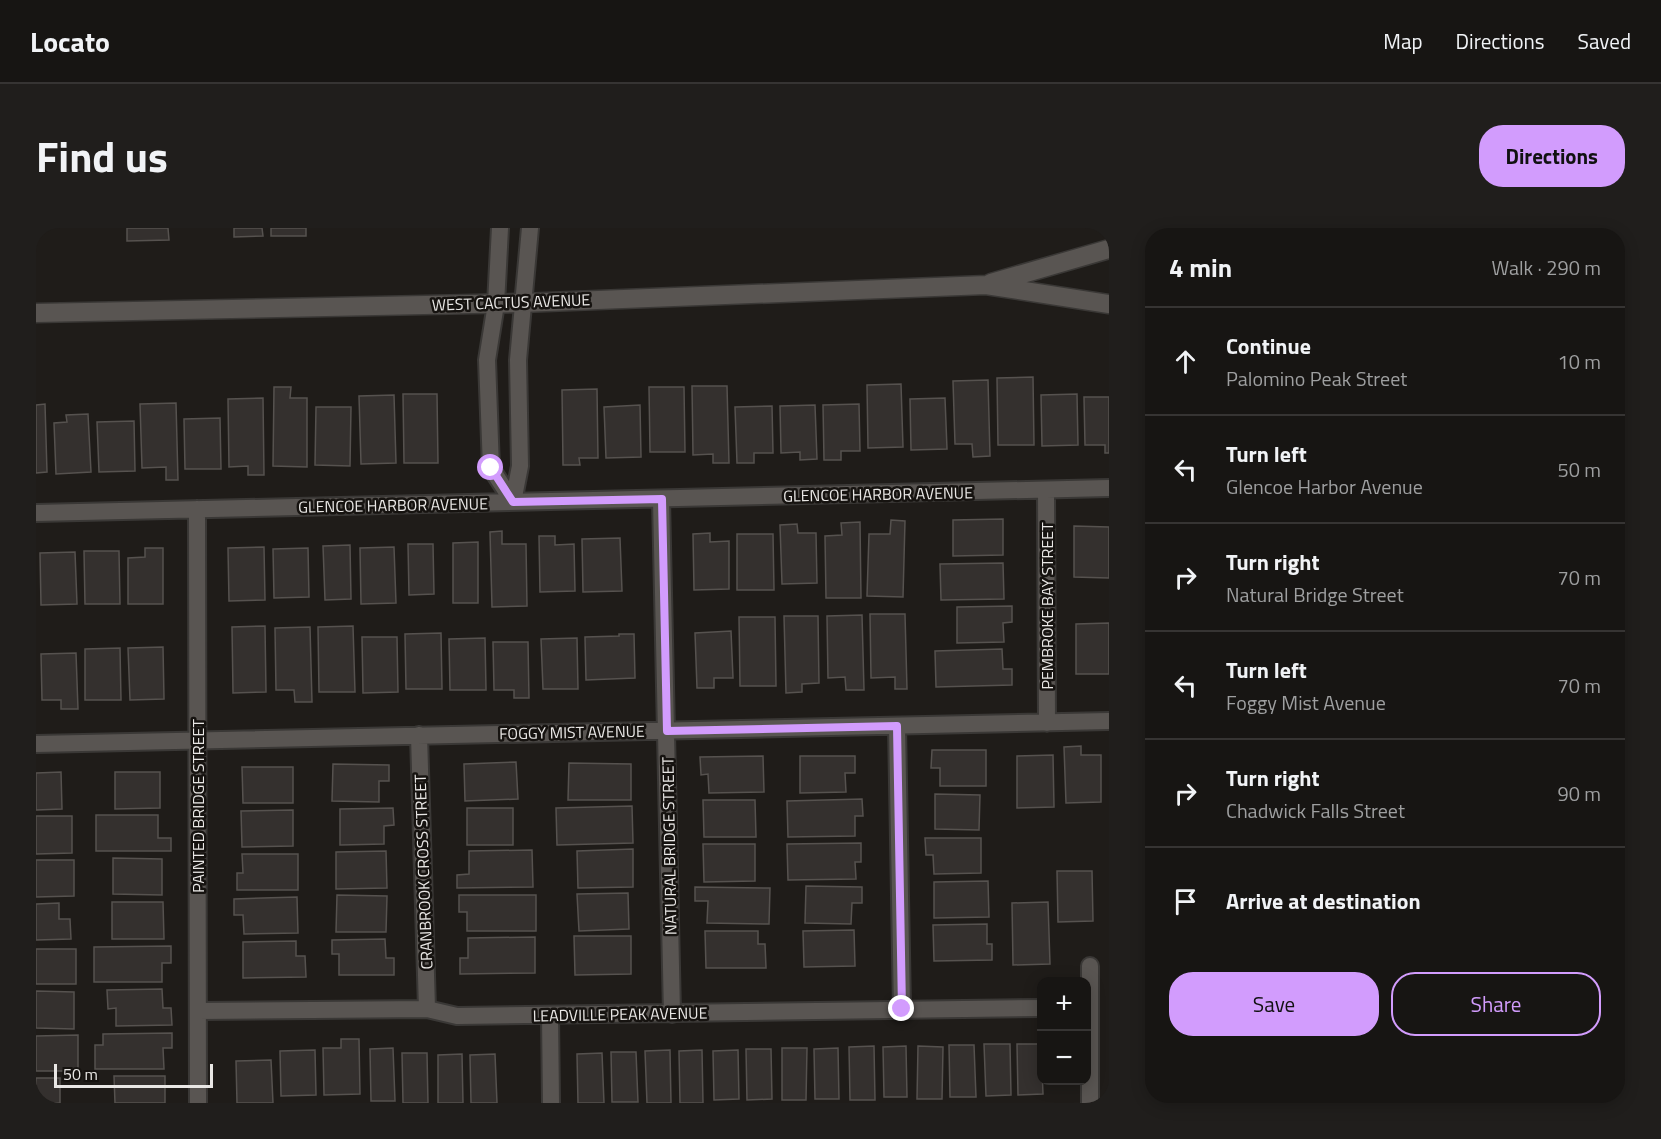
<!DOCTYPE html>
<meta charset="utf-8">
<style>
body{margin:0;font-family:"Titillium Web",sans-serif;background:#201e1c;color:#f1f3f6}
.controls{position:absolute;right:18px;bottom:18px;display:grid;overflow:hidden;border-radius:12px;box-shadow:0 3px 15px #0003}
.controls button{width:54px;height:54px;display:grid;place-items:center;padding:0;border:0;border-bottom:2px solid #363433;background:#171513;color:#f1f3f6;font:30px sans-serif}
.scale{position:absolute;left:18px;bottom:15px;width:159px;box-sizing:border-box;padding-left:6px;border:3px solid #e9e7e5;border-top:0;font-size:16px;line-height:21px;white-space:nowrap;color:#e9e7e5;-webkit-text-stroke:4px #161310;paint-order:stroke}
.stop{position:absolute;width:18px;height:18px;margin:-14px;border:4px solid #d29cfd;border-radius:50%;background:#fff}
.stop.end{background:#d29cfd;border-color:#fff;box-shadow:0 2px 6px #0008}
.list{margin:0;padding:0;list-style:none}
h2{display:flex;justify-content:space-between;align-items:center;height:78px;margin:0;padding:0 24px;font-size:26px}
h2 small{font-size:20px;font-weight:400;color:#9e9fa0}
.list li{display:grid;grid-template-columns:39px 1fr auto;gap:18px;align-items:center;box-sizing:border-box;height:108px;padding:0 24px;border-top:2px solid #363433}
.list b{display:block;font-size:22px;white-space:nowrap}
.list p{margin:0;font-size:20px;white-space:nowrap;color:#9e9fa0}
.list em{font-size:20px;font-style:normal;color:#9e9fa0}
.actions{display:flex;gap:12px;padding:18px 24px}
.actions a{flex:1;padding:14px 0;border:2px solid #d29cfd;border-radius:24px;text-align:center;font-size:21px;color:#d29cfd}
.actions .main{background:#d29cfd;color:#111}
.icon{flex:none;width:33px;height:33px;fill:none;stroke:currentColor;stroke-width:2;stroke-linecap:round;stroke-linejoin:round}
.map{position:relative;flex:none;width:1073px;height:875px;overflow:hidden;border-radius:24px}
header{display:flex;align-items:center;gap:36px;box-sizing:border-box;height:84px;padding:0 30px;background:#171513;border-bottom:2px solid #363433}
header strong{font-size:28px}
nav{display:flex;gap:33px;margin-inline-start:auto;font-size:21px}
.intro{display:flex;align-items:center;justify-content:space-between;box-sizing:border-box;height:144px;padding:0 36px}
h1{margin:0;font-size:42px}
.button{padding:15px 27px;border-radius:24px;background:#d29cfd;color:#111;font-size:21px;font-weight:700}
main{display:flex;gap:36px;padding:0 36px}
aside{flex:1;background:#171513;border-radius:24px;box-shadow:0 3px 15px #0003}
.map>svg:first-child{display:block}
.building{fill:#34302e;stroke:#56524f;stroke-width:1.5}
.lines{fill:none;stroke-linecap:round;stroke-linejoin:round}
.minor-casing{stroke:#3a3836;stroke-width:20}
.secondary-casing{stroke:#3a3836;stroke-width:21}
.minor{stroke:#595552;stroke-width:16}
.secondary{stroke:#595552;stroke-width:18}
.route{stroke:#d29cfd;stroke-width:8}
.labels{text-anchor:middle;dominant-baseline:central;stroke-width:5;stroke-linejoin:round;paint-order:stroke}
.street-label{font-size:16px;fill:#e9e7e5;stroke:#161310}
</style>
<header>
<strong>Locato</strong>
<nav><a>Map</a><a>Directions</a><a>Saved</a></nav>
</header>
<div class="intro"><h1>Find us</h1><a class="button">Directions</a></div>
<main>
<div class="map">
<svg width="1073" height="875" viewBox="0 0 1073 875">
<rect width="100%" height="100%" fill="#1f1c19"/>
<path class="building" d="M91,0h41l1,12 -42,1z
M198,0h28l1,8 -29,1z
M235,0h35v8h-35z
M997,149l1,68h-36l-1,-67z
M952,152l2,76 -17,1 -1,-13h-17l-2,-63z
M865,156l2,63 -35,1 -1,-63z
M656,158h35l2,77h-16v-9l-20,1z
M238,159h17l-1,11h17v69l-34,-1z
M613,159h35l1,65h-35z
M561,161l1,69h-19l1,7h-17l-1,-75z
M367,166h34l1,69h-34z
M1041,166l1,51 -36,1 -1,-51z
M358,167l2,68 -35,1 -2,-68z
M1048,169h25v56h-4v-8h-20z
M227,170l1,77h-16v-9l-19,1 -1,-68z
M909,170l2,51 -36,1 -1,-51z
M140,175l2,77h-12v-13l-24,1 -2,-64z
M9,176l2,68 -11,1v-68z
M823,176l1,47h-19v9h-17l-1,-55z
M604,177l1,52 -35,1 -2,-51z
M779,177l2,54 -17,1v-8l-19,1 -1,-47z
M736,178l1,47h-19v10h-17l-2,-56z
M280,179h35l-1,59 -35,-1z
M52,186l3,58 -35,2 -2,-51 13,-1 -1,-7z
M184,190l1,51h-36l-1,-50z
M98,193l1,50 -36,1 -2,-50z
M967,291v36l-50,1v-36z
M855,292l14,1 -2,76 -36,-1 2,-62h21z
M824,294l1,76h-35l-1,-62 17,-1 -1,-12z
M761,296l1,9h18l1,50 -35,1 -2,-59z
M1038,298l35,1v51l-35,-1z
M466,303v13h24l1,62 -35,1 -2,-75z
M674,305v9l19,-1v48l-35,1 -1,-56z
M701,306h36l1,56h-37z
M503,308h16v9l19,-1 1,47 -35,1z
M584,310l2,53 -39,1 -1,-53z
M442,314v61h-25v-60z
M372,316h25l1,50 -25,1z
M314,317l1,54 -26,1 -2,-54z
M228,319l1,53 -36,1 -1,-53z
M358,319l2,56 -35,1 -1,-56z
M109,320h18v56h-35v-46l17,-1z
M272,320l1,49 -35,1 -1,-49z
M48,323h35l1,53h-35z
M39,324l2,52 -36,1 -1,-52z
M967,335l1,36 -63,1 -1,-36z
M976,378v16l-9,1 1,19 -47,1v-36z
M834,386h35l2,75h-12v-12l-24,1z
M826,387l2,75h-18l-1,-13 -17,1 -1,-62z
M748,388h34l1,67 -17,1v8l-16,1z
M703,389h36l1,69h-36z
M1073,395v51h-33v-50z
M229,398l1,66 -33,1 -1,-66z
M317,398l2,66h-36l-1,-65z
M274,399l2,75h-17l-1,-12h-18l-1,-62z
M695,403l2,47h-19v10h-17l-2,-55z
M405,405l1,56h-36l-1,-55z
M583,406h15l1,44 -49,2 -1,-43 34,-1z
M326,409h35l1,55 -35,1z
M449,410l1,52h-36l-1,-51z
M541,410l1,51h-35l-2,-50z
M457,414h35l1,56h-15v-8h-20z
M127,419l1,52 -34,1 -2,-52z
M84,420l1,52h-36v-51z
M966,421l1,20h9v16l-76,2 -1,-36z
M40,425l2,56h-17v-9h-19l-1,-46z
M1045,518v9h20v47l-35,1 -2,-56z
M896,522h54v36h-46v-18h-9z
M1017,527l1,52 -37,1v-52z
M727,528l1,36 -55,1 -1,-19 -7,1 -1,-18z
M764,528h55v17h-10l1,19 -46,1z
M480,534l2,37 -53,2 -1,-37z
M533,535l62,1v36h-63z
M297,536l56,1v16h-10v21l-47,-1z
M206,539h51v36h-50z
M25,544l1,37 -26,1v-37z
M79,544h45v36l-45,1z
M899,566l45,1 -1,35 -44,-1z
M826,571l1,17h-8v20l-67,1 -1,-36z
M667,572h52l1,37h-52z
M596,578l1,37 -76,2 -1,-37z
M357,580l1,17 -10,1v18l-44,1v-36z
M431,580h46v37h-46z
M257,582v36l-51,1 -1,-36z
M60,587h62v23h13v13h-75z
M0,588h36v37l-36,1z
M889,610h56v35l-47,1 -1,-19h-7z
M825,615v19h-6l1,17 -68,1 -1,-36z
M667,616h52v37l-51,1z
M597,621v38l-55,1 -1,-37z
M496,622l1,37 -76,1v-13l12,-1v-23z
M350,623l1,37 -51,1v-37z
M206,626h56v36h-61v-17h6z
M77,630l49,1v36l-49,-1z
M0,632h38v36l-38,1z
M1021,643h35l1,50 -35,1z
M952,653l1,36 -55,1v-36z
M770,658l56,1v16h-10l-1,21 -46,-1z
M659,659l75,1 -1,36 -62,-1 1,-22h-13z
M592,665l1,36 -50,2 -2,-37z
M301,667l50,1 -1,36h-50z
M423,667h77v36h-69v-19h-8z
M261,669l1,36 -54,1 -1,-19h-9v-16z
M76,674h51l1,37h-52z
M1012,674l2,62 -37,1 -1,-62z
M23,675v16h11l1,20 -35,1v-36z
M951,696v20h5v16l-58,1 -1,-36z
M818,702l1,36 -51,1 -1,-36z
M669,703h53v13h7l1,24h-60z
M538,708h57v38l-56,1z
M499,709v36l-75,1v-16h8v-20z
M349,711l1,19h8v17h-55v-21h-7v-14z
M260,713v15h9l1,21 -63,1v-36z
M135,718v17h-9v19h-68v-35z
M0,721h40v35h-40z
M126,761l1,19h8l1,17 -56,1v-18l-8,1 -1,-19z
M0,763l38,1v37l-38,-1z
M136,805v15h-9l1,21h-69v-24h8v-11z
M42,807v36h-42v-35z
M305,811h18l1,55 -36,1 -1,-47h18z
M948,816h26l1,51 -25,1z
M981,816h24l2,50 -25,1z
M913,817h25l2,52h-26z
M838,818l1,54h-25l-1,-53z
M870,818l1,51h-23l-1,-50z
M882,818l25,1 -1,52h-25z
M357,820l2,53h-24l-1,-52z
M746,820h25l-1,52h-24z
M802,820l1,51h-24l-1,-50z
M710,821h25l1,50 -25,1z
M279,822l1,45 -35,1 -1,-45z
M634,822l1,53h-24l-2,-52z
M666,822l1,53h-23l-1,-52z
M702,822l1,49 -25,1 -1,-49z
M575,824h25l2,50h-26z
M366,825h25l1,50h-25z
M566,825l2,50h-26l-1,-49z
M426,826l1,49h-25v-48z
M459,826l2,49h-26l-1,-48z
M235,832l2,43h-36l-1,-42z
M78,848h51v27h-50z
M0,850h24v25h-24z"/>
<g class="lines">
<g class="minor-casing">
<path id="minor" d="M464,0l-4,76 -9,56 4,108 22,34
M1010,262l1,233
M625,271l11,515
M477,274l7,-36 -2,-106 12,-132
M161,281l1,594
M0,285l1073,-25
M861,498l5,283
M383,507l8,274
M0,516l1073,-23
M1054,738v137
M162,783l229,-2 30,7 584,-8
M514,787l1,88"/>
</g>
<g class="secondary-casing">
<path id="secondary" d="M955,55l118,-34
M0,85l485,-10 465,-18 123,19"/>
</g>
<use href="#minor" class="minor"/>
<use href="#secondary" class="secondary"/>
</g>
<g class="lines">
<path class="route" d="M455,240l22,34 149,-3 5,232 230,-5 5,283"/>
</g>
<g class="labels">
<g class="street-label">
<text transform="translate(475 74) rotate(-2)">WEST CACTUS AVENUE</text>
<text transform="translate(842 266) rotate(-1)">GLENCOE HARBOR AVENUE</text>
<text transform="translate(357 277) rotate(-1)">GLENCOE HARBOR AVENUE</text>
<text transform="translate(1011 378) rotate(-90)">PEMBROKE BAY STREET</text>
<text transform="translate(536 504) rotate(-1)">FOGGY MIST AVENUE</text>
<text transform="translate(162 578) rotate(-90)">PAINTED BRIDGE STREET</text>
<text transform="translate(633 618) rotate(-91)">NATURAL BRIDGE STREET</text>
<text transform="translate(387 644) rotate(-92)">CRANBROOK CROSS STREET</text>
<text transform="translate(584 786) rotate(-1)">LEADVILLE PEAK AVENUE</text>
</g>
</g>
</svg>
<div class="controls">
<button>+</button>
<button>−</button>
</div>
<div class="scale">50 m</div>
<div class="stop" style="left:455px;top:240px"></div>
<div class="stop end" style="left:866px;top:781px"></div>
</div>
<aside>
<h2>4 min<small>Walk · 290 m</small></h2>
<ul class="list">
<li><svg class="icon" aria-label="ahead" viewBox="0 0 24 24"><path d="M12 20V5M6 11l6-6 6 6"/></svg><div><b>Continue</b><p>Palomino Peak Street</p></div><em>10 m</em></li>
<li><svg class="icon" aria-label="left" viewBox="0 0 24 24"><path d="M17 20v-9H6M10 6l-5 5 5 5"/></svg><div><b>Turn left</b><p>Glencoe Harbor Avenue</p></div><em>50 m</em></li>
<li><svg class="icon" aria-label="right" viewBox="0 0 24 24"><path d="M7 20v-9h11M14 6l5 5-5 5"/></svg><div><b>Turn right</b><p>Natural Bridge Street</p></div><em>70 m</em></li>
<li><svg class="icon" aria-label="left" viewBox="0 0 24 24"><path d="M17 20v-9H6M10 6l-5 5 5 5"/></svg><div><b>Turn left</b><p>Foggy Mist Avenue</p></div><em>70 m</em></li>
<li><svg class="icon" aria-label="right" viewBox="0 0 24 24"><path d="M7 20v-9h11M14 6l5 5-5 5"/></svg><div><b>Turn right</b><p>Chadwick Falls Street</p></div><em>90 m</em></li>
<li><svg class="icon" aria-label="arrive" viewBox="0 0 24 24"><path d="M6 21V4h12l-3 4 3 4H6"/></svg><div><b>Arrive at destination</b></div></li>
</ul>
<div class="actions"><a class="main">Save</a><a>Share</a></div>
</aside>
</main>
